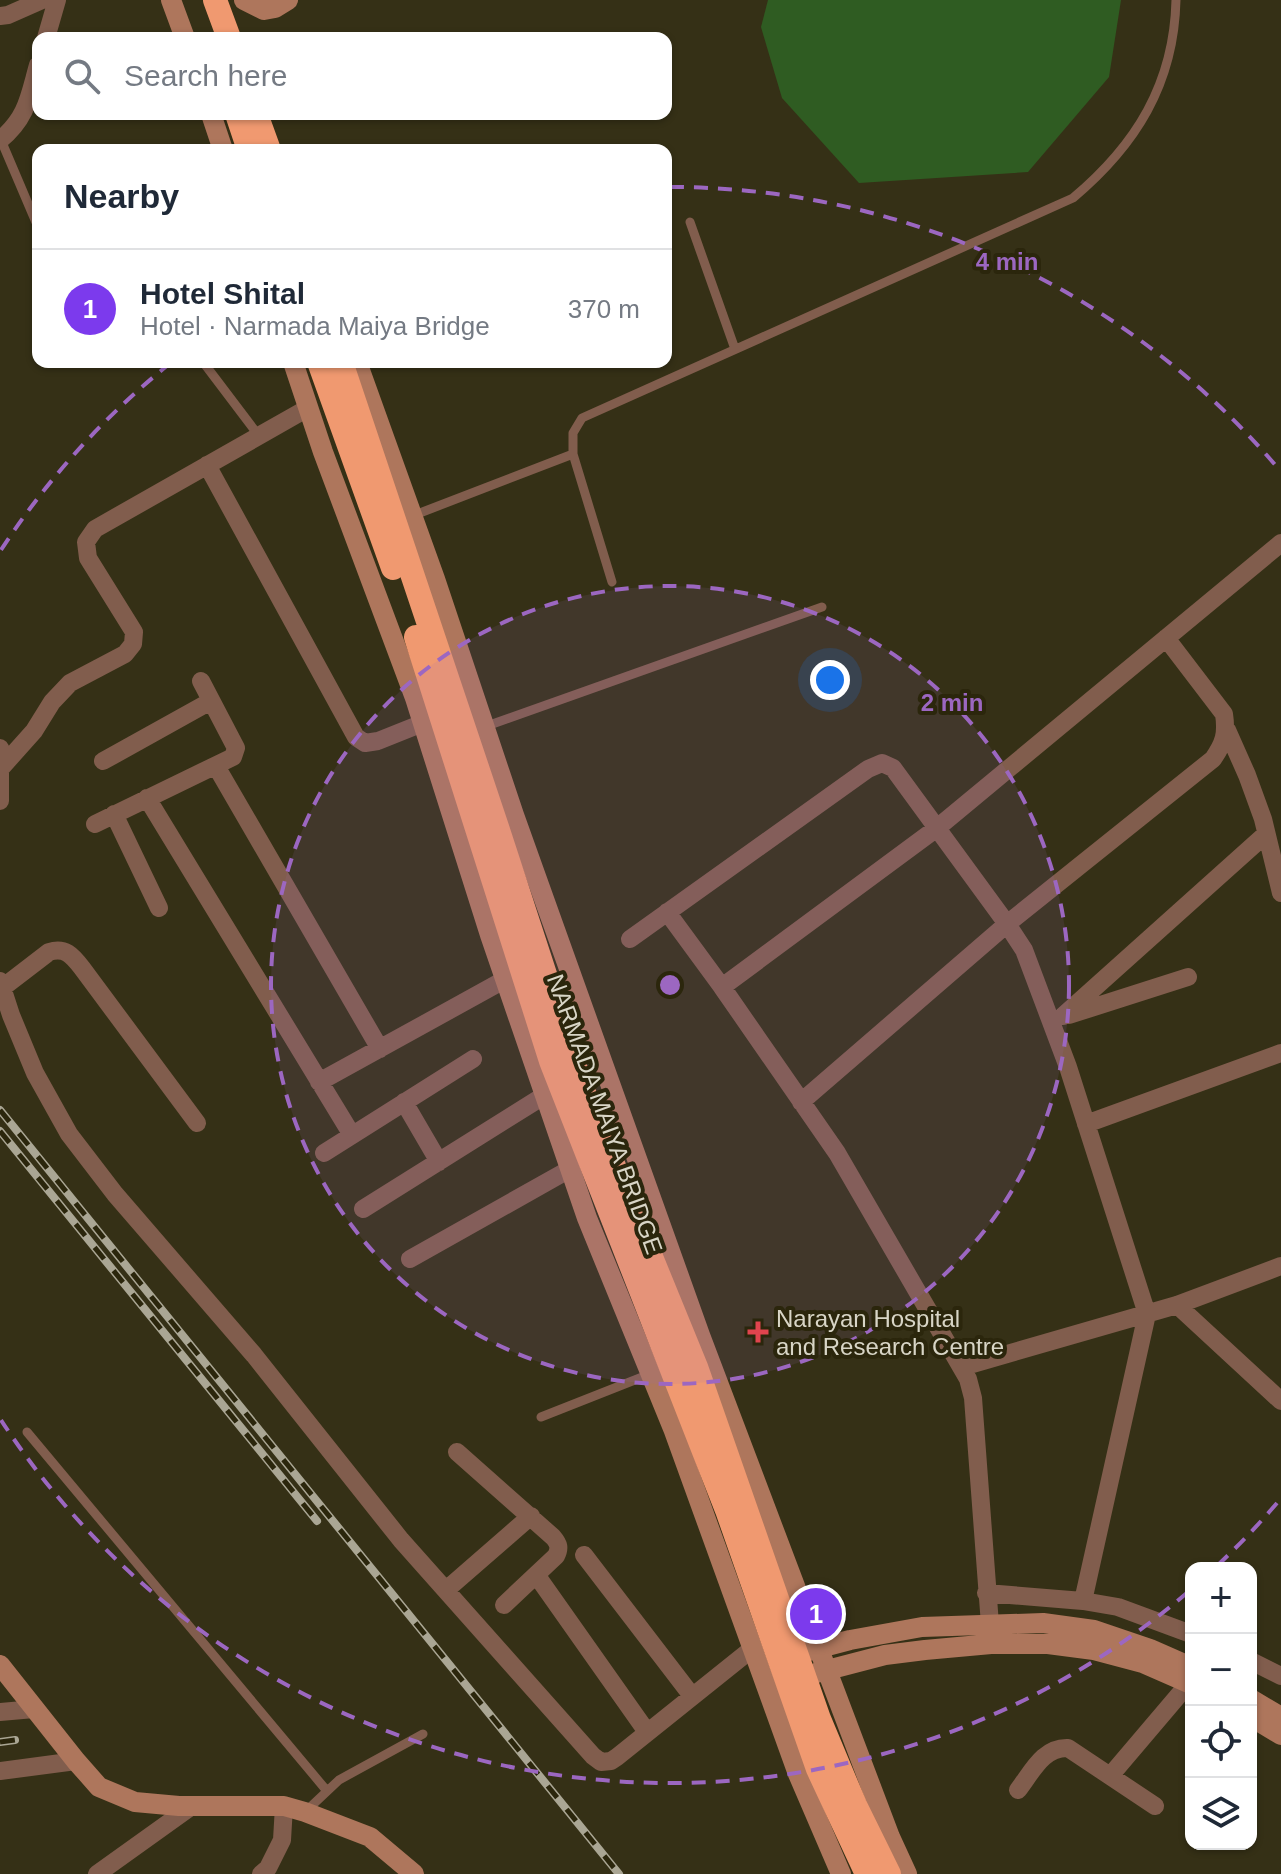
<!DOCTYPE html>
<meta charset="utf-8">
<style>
body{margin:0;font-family:Arial,sans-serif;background:#f6f6f7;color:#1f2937}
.controls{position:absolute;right:24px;bottom:24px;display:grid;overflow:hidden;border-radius:16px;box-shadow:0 2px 6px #0004}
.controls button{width:72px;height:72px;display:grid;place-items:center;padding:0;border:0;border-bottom:2px solid #e0e1e3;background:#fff;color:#1f2937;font:40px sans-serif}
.you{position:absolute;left:830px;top:680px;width:28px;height:28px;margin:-20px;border:6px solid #fff;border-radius:50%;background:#1a73e8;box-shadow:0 0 0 12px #1a73e833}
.badge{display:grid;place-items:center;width:52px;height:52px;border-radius:50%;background:#7c3aed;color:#fff;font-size:26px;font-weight:700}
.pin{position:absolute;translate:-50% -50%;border:4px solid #fff;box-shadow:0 2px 8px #0006}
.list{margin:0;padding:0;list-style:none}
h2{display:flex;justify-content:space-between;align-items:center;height:104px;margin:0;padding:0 32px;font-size:34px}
h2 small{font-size:26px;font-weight:400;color:#747a83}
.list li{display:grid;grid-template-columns:52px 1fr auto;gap:24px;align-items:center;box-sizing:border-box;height:120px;padding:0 32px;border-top:2px solid #e0e1e3}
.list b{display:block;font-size:30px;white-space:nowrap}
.list p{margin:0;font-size:26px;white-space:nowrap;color:#747a83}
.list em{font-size:26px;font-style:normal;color:#747a83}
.icon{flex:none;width:44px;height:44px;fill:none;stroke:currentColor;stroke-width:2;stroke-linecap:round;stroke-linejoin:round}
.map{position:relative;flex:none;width:1281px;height:1874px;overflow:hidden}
.search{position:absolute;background:#fff;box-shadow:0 2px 6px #0004;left:32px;top:32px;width:640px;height:88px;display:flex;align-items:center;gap:20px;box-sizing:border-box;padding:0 28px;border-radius:16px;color:#747a83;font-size:30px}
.panel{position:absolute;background:#fff;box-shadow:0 2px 6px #0004;left:32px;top:144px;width:640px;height:224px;border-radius:16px}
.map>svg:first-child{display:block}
.green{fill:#2f5c22}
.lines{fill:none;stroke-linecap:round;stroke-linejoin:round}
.lane{stroke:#815d4d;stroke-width:9}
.street{stroke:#815d4d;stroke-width:18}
.secondary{stroke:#ae765c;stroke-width:20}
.highway{stroke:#f09970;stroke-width:24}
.rail-casing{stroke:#aaa694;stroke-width:8}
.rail{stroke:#2b260c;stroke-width:5;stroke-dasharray:15;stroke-linecap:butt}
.ring{fill:none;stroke:#9c67c1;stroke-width:4;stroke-dasharray:14 10}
.health-dot{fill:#e0444e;stroke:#2b260c;stroke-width:3}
.labels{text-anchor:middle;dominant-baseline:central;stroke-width:8;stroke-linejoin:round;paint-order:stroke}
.street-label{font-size:24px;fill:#d8d5c6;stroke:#2b260c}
.poi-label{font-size:24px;fill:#d8d5c6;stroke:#2b260c;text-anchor:start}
.centre{fill:#9c67c1;stroke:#2b260c;stroke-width:4}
.ring-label{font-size:24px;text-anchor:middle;font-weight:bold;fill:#9c67c1;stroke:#2b260c;stroke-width:8;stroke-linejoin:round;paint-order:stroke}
</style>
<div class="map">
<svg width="1281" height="1874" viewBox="0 0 1281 1874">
<rect width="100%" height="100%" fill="#353016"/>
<path class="green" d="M768,0h353l-12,77 -81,95 -169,11 -77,-85 -21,-71z"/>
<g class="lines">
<path class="lane" d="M1,140l37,87
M690,222l45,127
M203,362l56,74
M573,454l39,128
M412,516l161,-62v-21l9,-15 491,-220c63,-53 101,-114 103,-198
M484,727l338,-120
M541,1417l109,-43
M27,1432l300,359
M305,1812l34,-32 84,-46"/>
<path class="street" d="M0,16l8,-1 34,-15
M46,38l11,-38
M0,140c27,-22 29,-43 38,-75
M207,465l149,272 9,6 13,-2 45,-18
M1227,730l20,45 16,44 18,74
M0,748v53
M103,761l108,-60
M216,766l164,283
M1,768l33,-37 18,-29 18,-19 55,-29 8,-10 1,-12 -46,-74 -2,-16 9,-13 213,-121
M147,798l205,337
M114,814l45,94
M95,824l138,-67 3,-9 -35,-67
M667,912l55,75 115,166 131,226 5,19 18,240
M630,939l238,-170 14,-6 11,5 114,156 17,26 44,117 79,247 -64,287
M0,981l11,34 24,58 34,61 46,60 139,161 147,185 192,216 8,6 10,-1 6,-4 136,-109
M722,987l215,-159 344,-285
M2,988l47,-36c16,-5 23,3 33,16l115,155
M1069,1015l119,-38
M1063,1016l203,-182
M319,1082l187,-103
M404,1102l35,60
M801,1102l206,-178 206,-165c11,-16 14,-25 11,-45l-58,-76
M1086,1124l195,-71
M324,1153l149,-94
M363,1209l182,-114
M410,1259l160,-90
M1177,1305l104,96
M962,1367l215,-62 104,-39
M457,1452l96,85c6,7 7,11 3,19l-52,49
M584,1555l108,141
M537,1576l110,156
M446,1590l85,-74
M986,1593l97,8 35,6 73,27
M1251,1661l30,15
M0,1712l34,-3
M0,1771l76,-10
M1110,1776l79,-93
M1018,1790c14,-18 25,-43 50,-42l87,58
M97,1874l95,-68
M261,1874l7,-6 14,-28 2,-34"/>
<path class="secondary" d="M171,0l14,38
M244,0l20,10 11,-2 13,-8
M211,114l12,36
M293,362l30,90 92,246 75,237 97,283 87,213 124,343 43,100
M357,362l78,217 79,236 186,520 190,502 17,37
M808,1651l42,-11 72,-13 121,-4 51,7 56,19 41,18
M0,1665l76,96 23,26 36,15 44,4h105l21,6 65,25 44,37
M816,1673l69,-18 40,-5 66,-6h57l46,6 49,13 48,21
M1251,1699l30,18
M1251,1717l30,18"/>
<path class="highway" d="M215,0l14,38
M237,114l12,36
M256,114l13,36
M319,362l74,206
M341,362l156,465 85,261 114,279 123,352 36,86 34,69
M416,637l135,424 176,449 91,259 49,105"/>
<g class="rail-casing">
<path id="rail" d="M0,1110l619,764
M0,1131l317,390
M0,1742l15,-2"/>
</g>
<use href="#rail" class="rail"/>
</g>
<circle cx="670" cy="985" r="399" fill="#9c67c1" fill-opacity=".12"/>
<g class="ring">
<circle cx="670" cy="985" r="399"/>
<path d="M1277 1503A798 798 0 0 1 1219 1564M1188 1592A798 798 0 0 1 1 1420M1 550A798 798 0 0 1 168 365M670 187A798 798 0 0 1 1277 467"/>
</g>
<path class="health-dot" d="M754 1320h8v8h8v8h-8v8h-8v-8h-8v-8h8z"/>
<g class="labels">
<g class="street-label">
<text transform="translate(605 1114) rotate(70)">NARMADA MAIYA BRIDGE</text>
</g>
<g class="poi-label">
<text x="776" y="1318">Narayan Hospital<tspan x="776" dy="28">and Research Centre</tspan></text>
</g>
</g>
<circle cx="670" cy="985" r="12" class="centre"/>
<g class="ring-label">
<text x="1007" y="270">4 min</text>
<text x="952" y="711">2 min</text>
</g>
</svg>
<div class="controls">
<button>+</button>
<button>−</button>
<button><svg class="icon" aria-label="locate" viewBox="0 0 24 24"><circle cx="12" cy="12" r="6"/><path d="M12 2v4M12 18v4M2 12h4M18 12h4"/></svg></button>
<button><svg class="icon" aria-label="layers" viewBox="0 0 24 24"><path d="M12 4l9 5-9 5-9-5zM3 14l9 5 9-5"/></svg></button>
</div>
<div class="you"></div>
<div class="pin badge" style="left:816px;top:1614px">1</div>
<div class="search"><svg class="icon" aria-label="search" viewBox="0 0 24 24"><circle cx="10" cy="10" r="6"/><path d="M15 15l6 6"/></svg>Search here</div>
<section class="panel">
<h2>Nearby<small></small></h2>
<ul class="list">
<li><span class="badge">1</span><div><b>Hotel Shital</b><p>Hotel · Narmada Maiya Bridge</p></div><em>370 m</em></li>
</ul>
</section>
</div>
